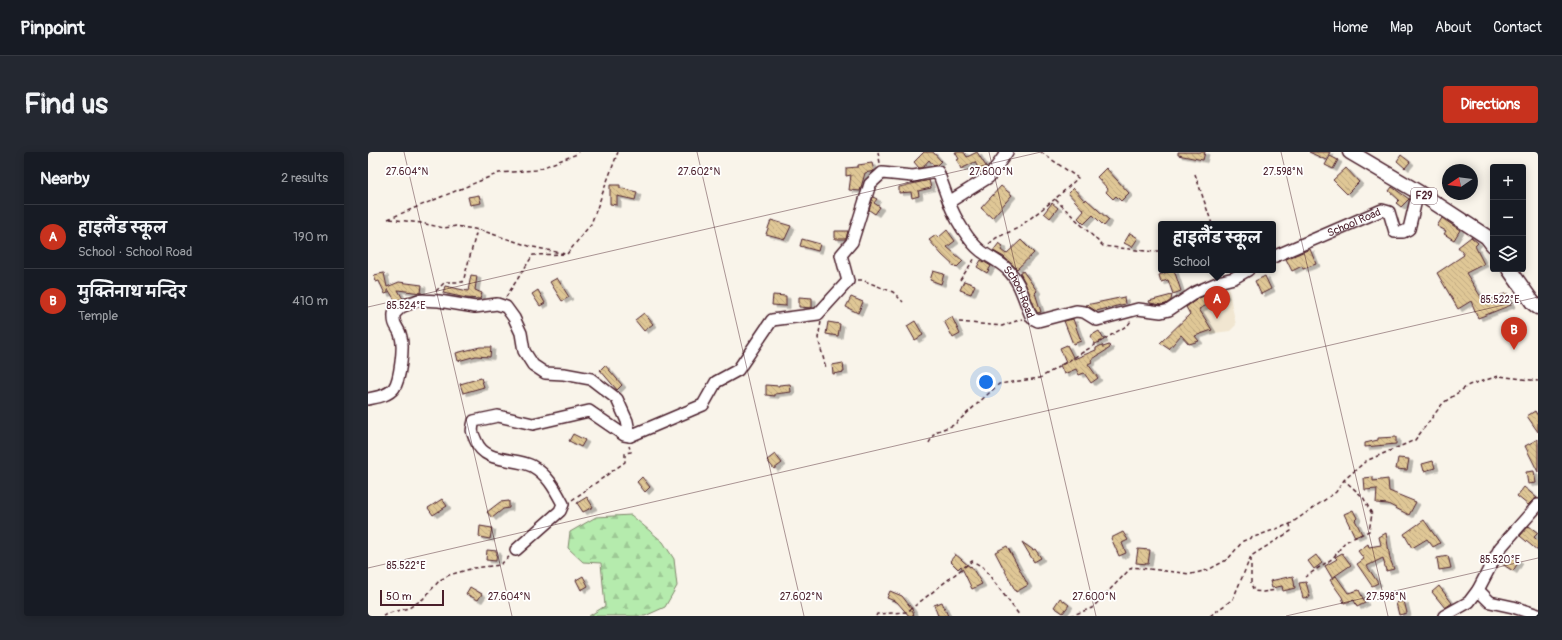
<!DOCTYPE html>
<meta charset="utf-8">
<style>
body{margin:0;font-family:Pangolin,"Playpen Sans Deva",sans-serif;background:#242831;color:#f1f3f6}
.controls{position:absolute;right:12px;top:12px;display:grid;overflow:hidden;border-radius:4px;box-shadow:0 2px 10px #0003}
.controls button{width:36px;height:36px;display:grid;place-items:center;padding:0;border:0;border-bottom:1px solid #363941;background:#171b24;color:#f1f3f6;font:20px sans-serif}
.compass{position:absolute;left:1074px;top:12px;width:36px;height:36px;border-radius:50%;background:#171b24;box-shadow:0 2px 10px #0003;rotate:257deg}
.scale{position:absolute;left:12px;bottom:10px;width:64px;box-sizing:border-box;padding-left:4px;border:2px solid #4a1f2b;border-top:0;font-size:11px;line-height:14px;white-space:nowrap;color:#4a1f2b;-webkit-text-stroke:3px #fff;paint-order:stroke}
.you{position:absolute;left:618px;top:230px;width:14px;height:14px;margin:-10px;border:3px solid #fff;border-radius:50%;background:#1a73e8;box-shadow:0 0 0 6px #1a73e833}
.badge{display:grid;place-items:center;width:26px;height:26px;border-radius:50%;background:#c8321e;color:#fff;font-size:13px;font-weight:700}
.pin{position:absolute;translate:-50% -33px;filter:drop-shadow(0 1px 2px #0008)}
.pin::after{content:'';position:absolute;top:21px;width:14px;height:12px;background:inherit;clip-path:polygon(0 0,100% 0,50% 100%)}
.popup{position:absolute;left:790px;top:69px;width:118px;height:52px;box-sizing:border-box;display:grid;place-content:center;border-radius:4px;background:#171b24;filter:drop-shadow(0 1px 3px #0005);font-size:13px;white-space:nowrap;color:#9ea1a6}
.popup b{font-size:15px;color:#f1f3f6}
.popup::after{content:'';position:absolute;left:50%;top:100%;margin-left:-8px;border:8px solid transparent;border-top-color:#171b24}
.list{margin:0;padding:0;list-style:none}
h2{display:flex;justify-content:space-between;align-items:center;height:52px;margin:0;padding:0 16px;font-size:17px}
h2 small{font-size:13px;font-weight:400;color:#9ea1a6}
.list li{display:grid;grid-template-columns:26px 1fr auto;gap:12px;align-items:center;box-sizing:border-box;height:64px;padding:0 16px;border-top:1px solid #363941}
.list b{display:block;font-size:15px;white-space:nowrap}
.list p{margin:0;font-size:13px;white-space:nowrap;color:#9ea1a6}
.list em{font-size:13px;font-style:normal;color:#9ea1a6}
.icon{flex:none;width:22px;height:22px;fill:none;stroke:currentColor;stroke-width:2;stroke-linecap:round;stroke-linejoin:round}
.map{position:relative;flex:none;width:1170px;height:464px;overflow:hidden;border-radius:4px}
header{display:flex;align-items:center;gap:24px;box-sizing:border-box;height:56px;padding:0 20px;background:#171b24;border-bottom:1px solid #363941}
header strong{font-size:19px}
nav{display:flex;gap:22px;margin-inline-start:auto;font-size:14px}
.intro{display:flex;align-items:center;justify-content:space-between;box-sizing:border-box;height:96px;padding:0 24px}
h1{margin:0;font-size:28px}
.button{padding:10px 18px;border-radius:4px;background:#c8321e;color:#fff;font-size:14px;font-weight:700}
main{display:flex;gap:24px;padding:0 24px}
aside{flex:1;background:#171b24;border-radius:4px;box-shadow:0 2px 10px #0003}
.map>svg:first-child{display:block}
.built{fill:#f1e6d1}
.forest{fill:url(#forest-firs);stroke:#80856c}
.building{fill:url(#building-back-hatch);stroke:#4a1f2b;filter:url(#shadow)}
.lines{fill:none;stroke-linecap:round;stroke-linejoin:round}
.minor-casing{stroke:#4a1f2b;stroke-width:14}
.major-casing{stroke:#4a1f2b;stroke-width:17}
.path{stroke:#4a1f2b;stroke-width:1.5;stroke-dasharray:4 3;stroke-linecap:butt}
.minor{stroke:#fff;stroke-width:11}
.major{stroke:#fff;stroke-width:14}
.ticks{fill:none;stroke:#4a1f2b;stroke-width:1;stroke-opacity:0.45}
.labels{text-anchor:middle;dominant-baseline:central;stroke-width:3.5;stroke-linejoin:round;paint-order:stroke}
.shield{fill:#fff;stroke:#80626b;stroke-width:1}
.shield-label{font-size:10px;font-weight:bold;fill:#4a1f2b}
.street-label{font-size:11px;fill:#4a1f2b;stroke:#fff}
.ticks-label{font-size:10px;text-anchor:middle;fill:#4a1f2b;stroke:#fff;stroke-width:3.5;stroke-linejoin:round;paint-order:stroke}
</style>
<header>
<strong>Pinpoint</strong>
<nav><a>Home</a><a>Map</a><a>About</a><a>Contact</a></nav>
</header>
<div class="intro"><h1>Find us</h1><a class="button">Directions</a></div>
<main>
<aside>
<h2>Nearby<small>2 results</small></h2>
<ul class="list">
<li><span class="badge">A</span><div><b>हाइलैंड स्कूल</b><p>School · School Road</p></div><em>190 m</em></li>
<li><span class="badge">B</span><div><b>मुक्तिनाथ मन्दिर</b><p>Temple</p></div><em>410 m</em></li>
</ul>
</aside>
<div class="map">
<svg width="1170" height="464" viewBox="0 0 1170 464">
<defs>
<pattern id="forest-firs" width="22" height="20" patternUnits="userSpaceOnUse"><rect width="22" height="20" fill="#b5ebad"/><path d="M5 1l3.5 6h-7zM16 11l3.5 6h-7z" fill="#9dc995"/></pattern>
<pattern id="building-back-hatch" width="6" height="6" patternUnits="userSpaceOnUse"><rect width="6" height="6" fill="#dfc796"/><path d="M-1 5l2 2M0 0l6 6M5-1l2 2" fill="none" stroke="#c1aa81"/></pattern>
<filter id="shadow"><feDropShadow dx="4" dy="2.5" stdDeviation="0" flood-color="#0004"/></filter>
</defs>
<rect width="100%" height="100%" fill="#f9f4ea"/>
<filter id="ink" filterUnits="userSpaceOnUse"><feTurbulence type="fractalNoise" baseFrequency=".025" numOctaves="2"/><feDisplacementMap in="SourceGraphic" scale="8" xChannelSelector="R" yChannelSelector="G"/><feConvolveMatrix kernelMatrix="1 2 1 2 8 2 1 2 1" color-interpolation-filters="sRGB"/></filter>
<g filter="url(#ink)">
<path class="built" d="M859,130l9,43 -6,6 -31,4 -16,-32z"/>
<path class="forest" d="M263,363l32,27 11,17 3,27 -12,21 -20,9h-56l16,-10 -4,-43 -18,-1 -15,-14 2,-16 26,-15z"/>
<path class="building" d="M556,0h9l8,9 -4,4 -3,1 -5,-6 -7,8h-3l-5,-6z
M587,0h9l3,5 10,-5 10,16 -6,6 -6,-12 -14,7 -4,-9 2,-1z
M810,0h27l-2,8 -25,-5z
M941,0h21l-4,8z
M1033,3l9,7 -5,6 -8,-7z
M962,4l8,4 -5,9 -8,-4z
M504,11l2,8 -9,2 -5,18 -11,-1 2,-15 -5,1v-8l12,-1v-2z
M738,16l23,25 -8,8 -5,-5 -3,3 -7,-7 2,-3 -11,-12z
M978,16l13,14 -12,12 -14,-14z
M561,28l2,8 -13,3 1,5 -7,2 -1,-6 -12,1v-6z
M242,33h10v3l17,4 -2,8 -18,-4v9l-7,-1z
M633,34l11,9 -20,23 -11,-10z
M1024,35l17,12 -8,8 -5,-4 3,-3 -10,-9z
M705,36l12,13 1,-2 23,21 -5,6 -11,-11 -9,9 -6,-6 6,-7 -16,-18z
M111,43l2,8 -11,2 -2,-8z
M505,45l4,2 -3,4 6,4 -5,7 -6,-4z
M684,51l6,5 -8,10 -6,-5z
M1074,66l18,12 -6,10 -10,-6 2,-3 -9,-5z
M403,68l20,6 -6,13 -19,-5z
M579,78l8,11 -8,6 16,14 -7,7 -14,-13 -13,-15 7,-5 2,3z
M467,79h13l-2,8h-11z
M762,81l8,5 -6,9 -8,-4z
M1103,85l7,6 -3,3 9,18 -18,9 18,29 23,-9 4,12 -33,13 -7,-17 -13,8 -21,-36 27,-18 -6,-8z
M434,87l18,5 -2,7 -18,-5z
M653,88l13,13 -17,16 -13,-12 -11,-6 6,-8 4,3 -2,4 5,4z
M942,97l6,15 -13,5 -1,-3 -10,5 -6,-12z
M613,108l10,6 -4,7 -10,-6z
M806,118l7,21 -8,3 -5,-14 -7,2 -2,-7z
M565,119l11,3 -3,10 -11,-4z
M655,119l14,20 -2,2 6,19 -4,1 -12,-30 -5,-10z
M16,121l3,14 12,-5 23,3 -1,8 -23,-3 5,9 -7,3 -8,-13v4l-3,1 -6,-13 -3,1 -2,-7z
M103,123l6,1 -2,14 7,3 -2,6 -14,-1 -23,-5 2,-7 23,5z
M897,124l6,13 -10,5 -6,-13z
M189,126l12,19 -7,4 -12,-19z
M596,129l11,4 -4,9 -11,-4z
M854,137l3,7 -26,13 13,21 -17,6 4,5 -10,3 -8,-9 -12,14 -9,-6 30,-29 -4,-7 13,-9z
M170,138l7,13 -5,3 -8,-12z
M405,143l13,1v10l-14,-1z
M804,143l-1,5 -5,4 -5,1 -11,-2 -1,-2z
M431,145l13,1v10l-13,-1z
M483,145l12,5 -5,11 -12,-6z
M756,145l1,7 -29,7 -10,-6z
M276,161l9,11 -9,7 -9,-11z
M584,165l8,17 -7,4 -9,-17z
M705,167l8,22 -8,3 -9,-23z
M547,169l8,14 -8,5 -8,-14z
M460,170l12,2 -2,12 -12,-2z
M731,179l5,9 -9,4 -5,-8z
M699,193l7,14 22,-9v-2l6,-3 1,2 6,-2 1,3 -19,12 1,2 -4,2 10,14 -7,5 -7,-10 -5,2 -3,-6 -12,5 -4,-9 6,-3 -6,-14z
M112,195h11l-1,10 -14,-1 -18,5 -2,-8z
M475,211l1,9 -11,2 -1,-9z
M237,213l17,20 -5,5 -17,-20z
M113,226l3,9 -21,6 -3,-9z
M422,232l1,8 -16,2v2l-9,-1v-10l13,1v-1z
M1167,259l3,5v16l-11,-16z
M205,282l12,6 -4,7 -12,-6z
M1028,285v7l-31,3v-4l13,-3v-2z
M1170,287v33l-13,-26z
M407,302l7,9 -8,6 -7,-9z
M1030,306l11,1 -2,11 -11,-1z
M1065,309l2,7 -11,3 -2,-7z
M1166,319l2,12 -8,1 -2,-12z
M274,325l8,10 -5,5 -8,-10z
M1005,325v4l15,-2 1,12 27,11 -7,13 -21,-11 -12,-1 1,-14 -12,1 -1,-12z
M1156,335l13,11 -4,2 -5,5 -11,-9z
M219,345l6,10 -10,5 -6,-9z
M74,347l5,7 -14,9 -5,-7z
M141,349v7l-6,1 -11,9 -5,-6 13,-10z
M985,358l4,8 -2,2 7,14 -7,3 -11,-23z
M1056,368l16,23 -7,4 -6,-8 -15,9 -8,-14z
M112,374l12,2 -2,11 -11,-2z
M1161,374l9,7 -4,4 4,4v10l-18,-15z
M755,380l5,8 -6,3 4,10 -7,3 -8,-18z
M1018,381l4,26 4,10 -8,2 -3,-13 -16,8 11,17 -6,3 -15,-22 7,-5 -6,-8 10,-7 1,3 12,-2 -2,-8z
M654,390l11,8 2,-1 6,9 -7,4z
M639,394l21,39 -12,7 -21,-40z
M770,397l12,1 -2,14 -12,-1z
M119,398l10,1 -1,10 -10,-1z
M586,401l16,14 1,-1 11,18 -10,5 -11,-23 -3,3 -8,-8 5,-6z
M974,401l9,12 -19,13 -7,-12 12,-7 -2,-2z
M1140,402l11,7 -6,10 -11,-7z
M948,403l6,8 -8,6 -6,-8z
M1080,404l3,12 -12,2 -2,-12z
M215,424l5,10 -7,4 -5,-10z
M925,424l2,12 -12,3 -1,-5 -10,2 -2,-7z
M968,424l12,17 11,-3 6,13 -8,4 -3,-7 -10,3 -2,-6 -12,-17z
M938,430l4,15 -7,1 -4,-15z
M1071,434l13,17 -7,5 -13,-16z
M102,435l12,7 -4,6 -12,-6z
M522,439l12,5 10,13 2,7h-5l-12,-14 -10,-4z
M692,446l9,7 -6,8 -9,-6z
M1036,449l3,12 -8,2 -3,-12z
M574,450l6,14h-10l-4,-11z"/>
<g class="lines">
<g class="minor-casing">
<g id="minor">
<path id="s1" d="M581,50c5,15 20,40 32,49 8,6 19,11 26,18 14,13 17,32 25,49l6,3 38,-10 8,1 13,8 41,-11 23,3 8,-2 27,-18 26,-11 12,-3 14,-8"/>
<path id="s2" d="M905,105l109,-47 7,2 6,20h8l6,-3 9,-37"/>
<path d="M0,247c9,-2 20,-3 26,-11 6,-8 10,-41 7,-51 -2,-11 -8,-9 -7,-23l7,-7 18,-7 20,1 36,6 22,-3 9,3 8,11 7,15 3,18 9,14 12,8 19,1 27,5 26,20 10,22 3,15"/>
<path d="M148,398l44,-39 3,-7c-8,-15 -15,-29 -31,-38 -18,-9 -47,-2 -56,-25 -4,-9 -5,-10 -2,-20l24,-5 35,8 56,-13 35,24 6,1 73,-31 13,-23 22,-12 34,-50 46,-6 30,-33 -7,-26 11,-13 18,-58 12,-11 31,3 25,-4 11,30 40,-25 18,-25"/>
<path d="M1110,438l12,12 23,5 25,8"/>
<path d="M1076,464l25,-14 9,-12 22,-42 38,-43"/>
</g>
</g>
<g class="major-casing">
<path id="major" d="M982,0l68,40 69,45 6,8
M1141,117l24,34 5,4"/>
</g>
<path class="path" d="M510,0l2,11
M673,0l37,26 -23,21 48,47 51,6 7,-2
M827,22l17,50
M20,67l111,-46 37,-3 41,-16 1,-2
M22,67l31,4 23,5 12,-2 24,4 49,16 36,8
M621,92l7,-6 22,-10 37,-29
M490,128h4l31,12 10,10
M592,128l15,-22
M68,139l9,-9h18l14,-52
M138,145l27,-42 34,-1 24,-30 27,-72
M453,170l-3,16 8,30
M591,170l43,4 20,-7
M561,291l6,-11 19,-7 45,-41 41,-6 88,-53 3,-4
M204,348l53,-38v-9l6,-1 -2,-6
M883,406v26l3,7 9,1 13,-2
M937,425l28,-19 12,-16 24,-11 3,-17 -9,-17 -19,-17
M15,464l6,-3 20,-5 14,-9 17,-19 9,-5 25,-7 26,-3 10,-9
M508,464l1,-2 30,-2 65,-51 11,6 37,49
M702,464l22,-8 40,-41 59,7 17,-4 20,-11 15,-18 47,-17 46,-32 8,-12 22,-19 49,-21 28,-37 26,-18 30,-9 39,5
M842,464l23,-17 18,-43 40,-25 -1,-7"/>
<use href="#minor" class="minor"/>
<use href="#major" class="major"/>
</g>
</g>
<path class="ticks" d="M36,0l108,464M329,0l107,464M621,0l107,464M913,0l107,464M0,155l673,-155M0,416l1170,-271M918,464l252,-58"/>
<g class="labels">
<rect class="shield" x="1043" y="36" width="26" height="16" rx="3"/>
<g class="shield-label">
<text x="1056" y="44">F29</text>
</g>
<g class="street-label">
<text stroke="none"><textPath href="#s2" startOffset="88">School Road</textPath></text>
<text stroke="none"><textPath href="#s1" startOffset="117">School Road</textPath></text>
</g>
</g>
<g class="ticks-label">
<text x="39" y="23">27.604°N</text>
<text x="331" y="23">27.602°N</text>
<text x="623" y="23">27.600°N</text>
<text x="915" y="23">27.598°N</text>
<text x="1132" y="151">85.522°E</text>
<text x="38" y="157">85.524°E</text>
<text x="1132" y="411">85.520°E</text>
<text x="38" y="417">85.522°E</text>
<text x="141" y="448">27.604°N</text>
<text x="433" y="448">27.602°N</text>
<text x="726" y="448">27.600°N</text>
<text x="1018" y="448">27.598°N</text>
</g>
</svg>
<div class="controls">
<button>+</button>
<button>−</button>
<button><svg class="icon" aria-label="layers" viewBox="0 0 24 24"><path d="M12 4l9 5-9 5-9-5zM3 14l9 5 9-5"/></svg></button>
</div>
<svg class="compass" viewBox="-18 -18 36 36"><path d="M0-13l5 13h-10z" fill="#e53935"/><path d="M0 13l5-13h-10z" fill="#9ea1a6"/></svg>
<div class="scale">50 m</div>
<div class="you"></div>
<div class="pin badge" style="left:849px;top:167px">A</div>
<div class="popup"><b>हाइलैंड स्कूल</b>School</div>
<div class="pin badge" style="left:1146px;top:198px">B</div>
</div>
</main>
